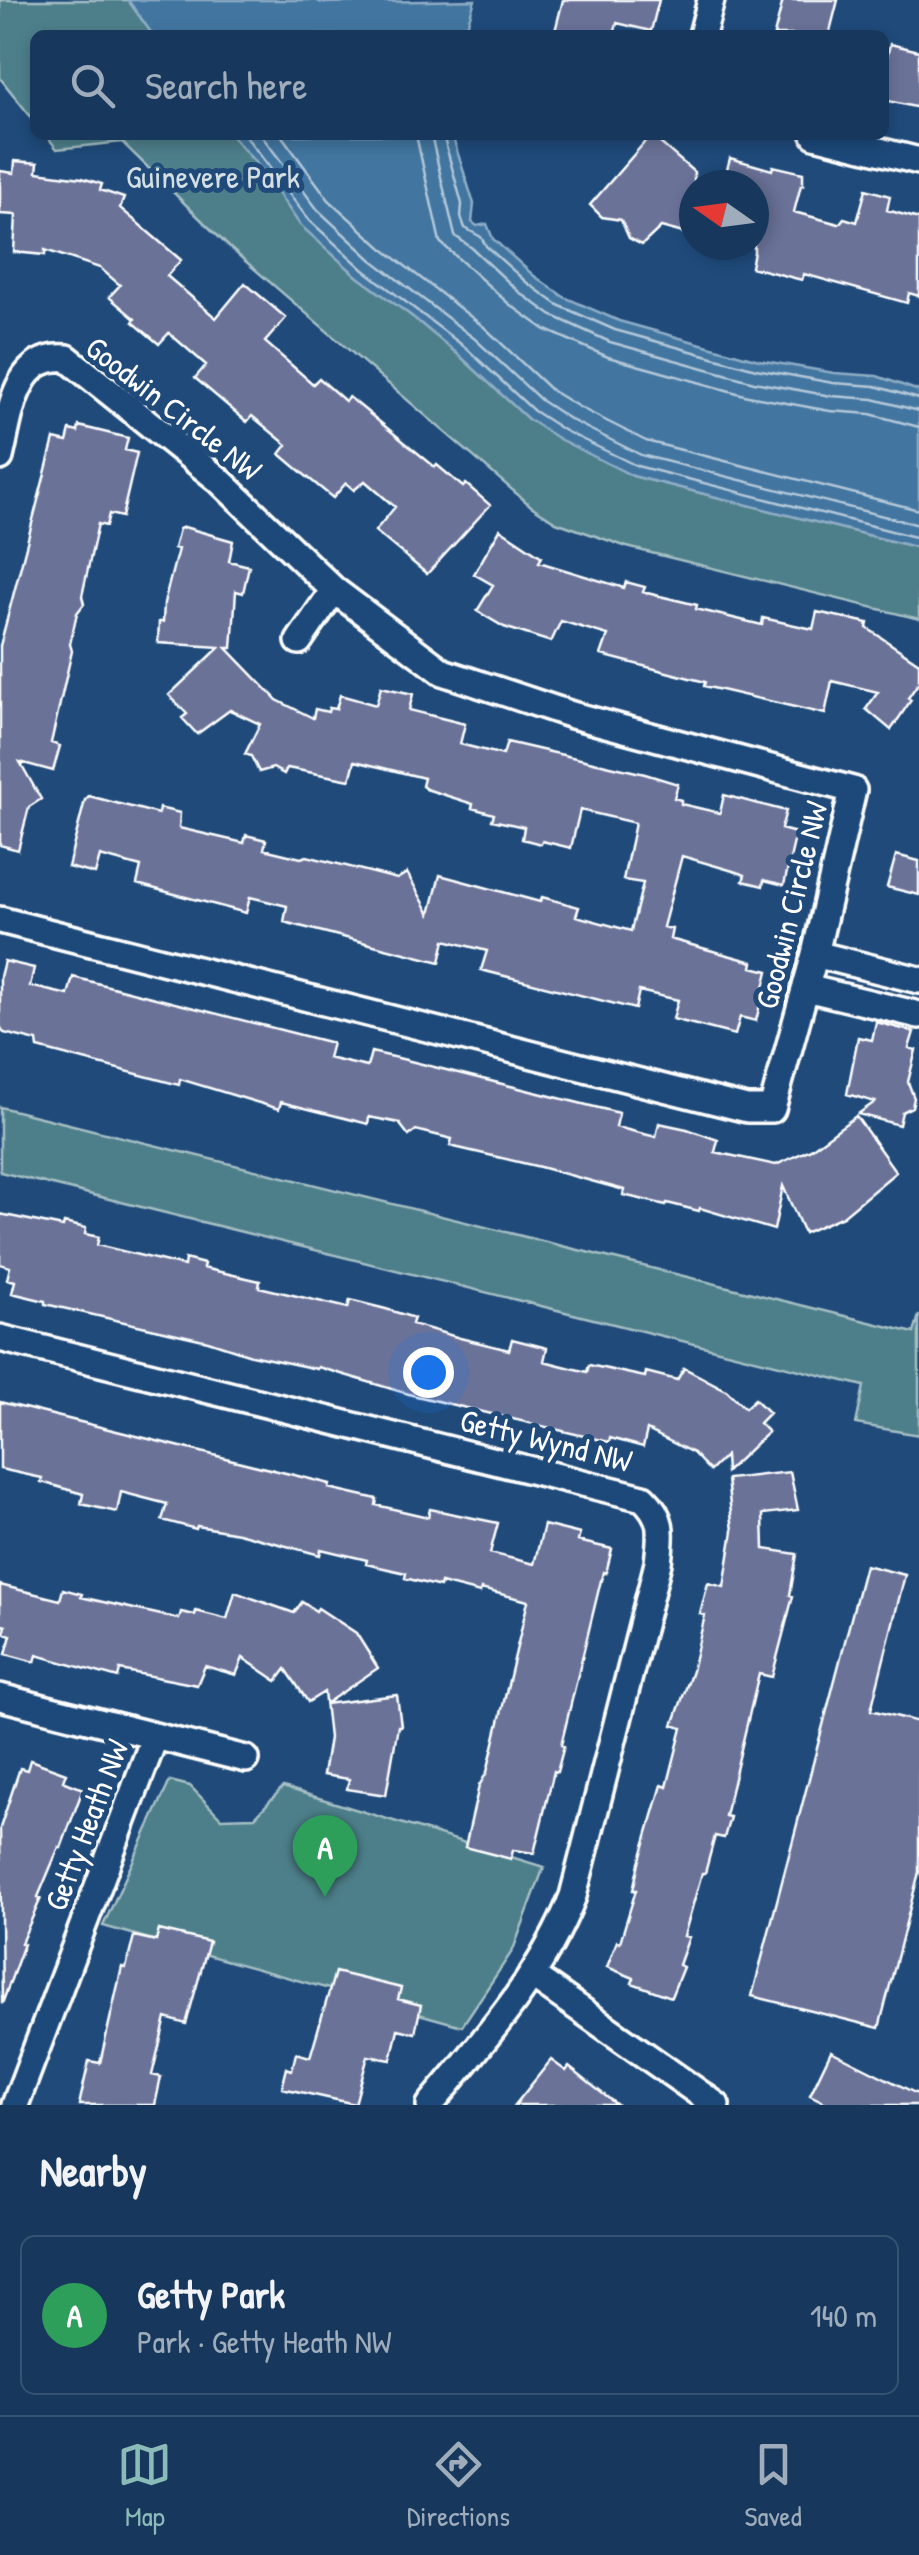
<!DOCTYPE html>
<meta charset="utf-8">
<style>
body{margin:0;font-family:"Patrick Hand",sans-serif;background:#244365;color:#f1f3f6}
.compass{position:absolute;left:679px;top:170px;width:90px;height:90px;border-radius:50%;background:#17385c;box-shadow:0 5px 15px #0003;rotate:284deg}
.you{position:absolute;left:428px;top:1372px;width:35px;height:35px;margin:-25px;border:8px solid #fff;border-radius:50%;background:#1a73e8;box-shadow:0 0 0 15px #1a73e833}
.badge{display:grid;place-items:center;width:65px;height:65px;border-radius:50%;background:#8bbbb9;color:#fff;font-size:32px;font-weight:700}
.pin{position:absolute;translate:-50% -82px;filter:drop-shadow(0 2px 5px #0008)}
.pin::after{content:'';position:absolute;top:52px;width:35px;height:30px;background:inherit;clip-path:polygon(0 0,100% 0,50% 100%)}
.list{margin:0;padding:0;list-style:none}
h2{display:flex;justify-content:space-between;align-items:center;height:130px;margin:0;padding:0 40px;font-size:42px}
h2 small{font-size:32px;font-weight:400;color:#9eacbb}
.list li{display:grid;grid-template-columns:65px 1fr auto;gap:30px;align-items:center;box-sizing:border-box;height:160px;margin:0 20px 20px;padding:0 20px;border:2px solid #365272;border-radius:15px}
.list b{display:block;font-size:38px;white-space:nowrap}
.list p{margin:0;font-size:32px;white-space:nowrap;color:#9eacbb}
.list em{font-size:32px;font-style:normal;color:#9eacbb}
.icon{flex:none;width:55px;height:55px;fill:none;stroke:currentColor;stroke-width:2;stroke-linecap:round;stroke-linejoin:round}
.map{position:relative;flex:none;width:919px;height:2105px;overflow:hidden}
.search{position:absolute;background:#17385c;box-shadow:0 5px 15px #0003;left:30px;right:30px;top:30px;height:110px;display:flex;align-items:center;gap:25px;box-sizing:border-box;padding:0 35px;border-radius:15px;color:#9eacbb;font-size:38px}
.sheet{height:310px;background:#17385c}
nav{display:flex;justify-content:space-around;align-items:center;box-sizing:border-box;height:140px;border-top:2px solid #365272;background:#17385c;font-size:28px;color:#9eacbb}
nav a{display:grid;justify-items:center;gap:5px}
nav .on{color:#8bbbb9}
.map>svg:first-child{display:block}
.green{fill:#4e7f8a;stroke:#a6bfc4;stroke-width:2.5}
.water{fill:#4376a0;stroke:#8eadc6;stroke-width:2.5}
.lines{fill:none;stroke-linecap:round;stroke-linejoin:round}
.shore{stroke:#b4c8d9;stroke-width:2.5}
.building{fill:#6a7298;stroke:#fff;stroke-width:2.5}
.street-casing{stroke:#fff;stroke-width:32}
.street{stroke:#1f4a7a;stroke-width:25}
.labels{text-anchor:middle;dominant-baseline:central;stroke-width:10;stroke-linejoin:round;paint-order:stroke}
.park-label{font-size:32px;fill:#d3dfe2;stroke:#1f4a7a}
.street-label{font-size:32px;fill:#fff;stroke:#1f4a7a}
</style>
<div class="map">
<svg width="919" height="2105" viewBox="0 0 919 2105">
<rect width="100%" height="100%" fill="#1f4a7a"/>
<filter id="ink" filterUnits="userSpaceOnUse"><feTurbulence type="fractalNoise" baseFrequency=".01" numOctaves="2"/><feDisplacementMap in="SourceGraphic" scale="20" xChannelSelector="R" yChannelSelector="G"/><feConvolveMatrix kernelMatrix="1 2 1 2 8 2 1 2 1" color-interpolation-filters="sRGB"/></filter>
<g filter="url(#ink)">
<path class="green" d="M0,0h128l25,35h-118v87l-35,-44z
M46,135h185l32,36 38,54 57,52 55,40 47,39 68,63 105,57 286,72v71l-292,-72 -71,-25 -25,-16 -301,-258 -108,-106 -65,7z
M0,1107l914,226 5,-18v120l-63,-11 8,-38 -864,-214z
M170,1781l20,5 31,32 34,-1 28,-30 261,80 -31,83 -51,76 -359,-100z"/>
<path class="water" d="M128,0h188l5,3 154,-3 -11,35h-311z
M231,135h221l22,69 -2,18 5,4 10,-2 6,15 40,36 31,22 55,24 140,39 75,13 43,3 42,15v157l-286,-72 -74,-37 -31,-20 -68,-63 -47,-39 -55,-40 -58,-52 -37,-54z"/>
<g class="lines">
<path class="shore" d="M245,135l63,84 56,51 102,78 68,63 31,20 72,35 282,72
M261,135l57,75 54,50 103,79 67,62 29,19 70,35 278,70
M281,135l48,65 53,48 102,79 67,63 28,17 67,34 273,69
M416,135l24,107 69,62 35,25 64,28 140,39 82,15 40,3 49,13
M431,135l24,101 17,12 47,44 32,23 59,27 144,40 77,14 42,3 46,12
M443,135l19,69 -1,13 4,11 16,9 5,9 40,36 32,23 57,25 141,39 77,14 42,3 44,13"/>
</g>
<path class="building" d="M563,0h96l-8,31 -34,-8 -3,12h-60z
M783,0h55l-9,35h-55z
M890,44l29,7v57l-35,-8v-29z
M651,135l43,37v64l-33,-9 -19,18 -13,-7 -8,-18 -19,-3 -12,-12z
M730,158l42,12 1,-4 30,7v12h-2l-7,27 45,12 5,-6 13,4 9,-33 24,7 -3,14 32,9v77l-10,-3 -2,10 -103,-29 -2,6 -51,-13 3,-15v-67h-31z
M15,161l23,2 -1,9 45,6 20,6 -2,6 24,8 -4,10 61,52 -14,16 49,42 29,-35 41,35 -21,24 48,42 6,-6 26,23 4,-4 86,70 2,-2 26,22 3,-3 24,21 -63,69 -52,-43 20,-24 -30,-26 -11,9 -8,-7 -13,15 -27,-22 -26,-22 7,-9 -35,-29 -5,6 -52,-44 11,-13 -37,-32 -10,11 -26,-22 2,-3 -26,-22 11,-12 -20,-17 -55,-18v5l-31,-3 2,-37 -16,-1v-43l14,2z
M79,426l49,12 -3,12 12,3 -15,64 -13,-3 -3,12 -8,-2 -16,72 2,8 -7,9 -7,31 2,7 -21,92 9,3 -7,25 -33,-9 21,37 -12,8 -11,43 -18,-5v-199l54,-207 13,3 3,-12 8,2z
M184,527l49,14 -4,20 20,5 -6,27 -7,-2 -4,57h-5l50,52 36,18 2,-9 13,3 1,-4 7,1 4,-14 36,10 5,-18 32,7 -4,16 56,14 -5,20 43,11 4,-13 138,32 33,10 -4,14 7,2v4l39,9 4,-18 62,16 -5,18 15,4 -12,52 -20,-5 -1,6 -20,-5 2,-6 -5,-2 -58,-17 -19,71 9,2 -2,10 83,23 -1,5 16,4 -12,50 -16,-4 -5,18 -62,-16 5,-19 -39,-9 -4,18 -154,-39 6,-19 -42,-11 -5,22 -156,-40 3,-16 -37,-9 -4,16 -109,-29 4,-17 -41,-11 -5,18 -27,-7 17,-67 4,-4 69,18 1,-6 21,5 -1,15 65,15 2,-8 20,5 -2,9 37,9 6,-2 90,23 10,-6 23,41 10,-39 100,27 2,-5 37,10 -3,9 55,15 12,-48 -20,-3 12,-57 -55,-13 -9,38 -29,-7 -1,3 -19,-5 2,-12 -32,-7 2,-6 -22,-6 1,-4 -47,-15 -4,-3 2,-8 -69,-17 -5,19 -63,-12 -3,6 -11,-6 -14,4 -8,-16 -6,-2 15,-30 -30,-14 -33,24 -15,-16 5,-4 -18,-19 51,-48 -62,-4 1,-21h4l1,-19 14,-54 -4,-1 5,-19z
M500,529l42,28 -3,5 85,26 2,-6 19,5 -2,5 54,13 -1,4 66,16 1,-7 50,11 4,-17 51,11 -1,5 52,35v19l-11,16 3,2 -20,30 -25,-21 12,-17 -46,-11 -7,33 -121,-28 1,-4 -104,-27 7,-20 -47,-14 -10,21 -47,-15 -27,-16 16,-26 -19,-11z
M896,855l23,6v34l-32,-8z
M4,961l30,7 -4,18 38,9 5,-18 259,66 -4,15 39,9 4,-15 27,6 221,55 -3,14 40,10 3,-14 28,6 31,11 -3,12 61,13 35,-16 45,-33 40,56 -53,44 -39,17 -21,-47 -9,44 -74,-22 -1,3 -32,-8 -1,2 -43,-10 1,-5 -84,-23 -90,-21 2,-7 -36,-9 -7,6 -10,-13 -30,-6 -1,7 -87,-22 -2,7 -99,-30 -1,6 -141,-37 -1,-7 -33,-8 -4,-7v-49z
M876,1022l38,10 -5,16 7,2 -8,32 6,16 -2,9 -10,5 -3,13 -41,-11 17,-12 -28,-8 11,-57 14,3z
M0,1214l63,13 1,-4 22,5 -1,6 14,3 -2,8 87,21 1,-7 19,5 -1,4 57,13 -1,6 89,21 2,-8 36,9 28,9 -2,6 48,14 49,12 3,-11 35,9 -3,13 43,11 2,-7 56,12 1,-5 31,8 7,-12 42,22 19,18 10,-9 14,14 -10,10 9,9 -42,40 -1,-16 -15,15 -17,-18 -46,-23 -4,17 -33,-9 -1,4 -197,-47 -94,-28 -1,2 -66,-14 -43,-14 -163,-37v-3l-33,-8 3,-12 -8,-2 3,-12 -10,-3z
M0,1402l330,82 -1,4 48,11 -1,6 52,12 2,-8 68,14 -8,30 44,11 10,-39 36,9 -2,7 34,8 -6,24 -3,-1 -42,173 3,1 -7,26 -3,-1 -20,82 -21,-3 -2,9 -46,-12 14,-61 8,-14 41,-171 -47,-12 -1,4 -39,-10 -1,4 -35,-9 1,-5 -40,-9 1,-4 -46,-11 -1,6 -82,-22 -41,-7 -1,3 -34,-9 5,-16 -46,-12 -4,20 -36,-8 2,-10 -42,-12 1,-4 -42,-9z
M790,1472l8,38 -35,4 1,35 33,5 -7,41 3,1 -21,81 -13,-3 -34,142 5,1 -6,21 -9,-2 -10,37h-3l-18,63 5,1 -10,28 4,2 -12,30 -39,-14 2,-5 -27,-11 10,-26 3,1 16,-52h-3l6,-27 23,-78 5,2 15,-59 -9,-3 19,-54 13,-56 -5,-1 8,-31 16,4 9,-56 -6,-52z
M865,1565l40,10 -34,135 48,12v150l-40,156 -127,-32z
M0,1585l60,15 3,-11 19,5 -1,3 98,22 2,-7 14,3 1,-4 31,8 8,-27 59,21 8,-11 14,9 2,-3 38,25 22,35 -53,36 72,-9 4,31h-3l-12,69 -39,-6 2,-10 -26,-4 6,-37 -5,-46 -16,10 -22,-33 -9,12 -34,-23 -7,17 -31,-9 -8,19 -77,-15 -2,8 -81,-23 -2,7 -29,-8 5,-19 -7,-2 2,-7 -6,-2z
M30,1760l36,13 -3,8 20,8 -22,59 -2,-1 -21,50 3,1 -20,45 3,1 -22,60 -2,-176 20,-60 7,2z
M159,1930l50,12 -23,82 -20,-6 -14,57 9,2 -6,28h-76l10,-44 11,2 22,-96 4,1 8,-32 22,5z
M335,1972l66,16 -3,11 23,6 -6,28 -17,-4 -7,31 -23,-4 -13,48 -73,-16 5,-20 5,2 4,-17 14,4z
M831,2051l88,44v10h-89l-20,-10z
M551,2060l15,11 3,-4 48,38h-102z"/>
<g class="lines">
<g class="street-casing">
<path id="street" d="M702,35l9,-35
M815,135l104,26
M0,457c10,-40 14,-104 67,-99l151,121 116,111 109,82 129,43 281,75 -38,164 -43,155h-25l-747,-189
M299,641l35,-51
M815,954l104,26
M806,988l113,27
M0,1338l643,160c22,21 18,36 15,65l-85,333c-32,81 -88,143 -143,209
M0,1697l246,62
M533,1976l183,129
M15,2105l140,-369"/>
</g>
<use href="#street" class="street"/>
</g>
</g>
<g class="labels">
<g class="park-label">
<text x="213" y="176">Guinevere Park</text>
</g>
<g class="street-label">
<text transform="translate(174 408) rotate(38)">Goodwin Circle NW</text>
<text transform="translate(791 905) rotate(-76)">Goodwin Circle NW</text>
<text transform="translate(546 1440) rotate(14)">Getty Wynd NW</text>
<text transform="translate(86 1825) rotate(-69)">Getty Heath NW</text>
</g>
</g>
</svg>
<svg class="compass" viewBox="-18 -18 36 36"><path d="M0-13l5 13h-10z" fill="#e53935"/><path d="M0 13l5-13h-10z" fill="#9eacbb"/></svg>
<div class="you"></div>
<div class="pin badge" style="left:325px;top:1897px;background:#2e9e5b">A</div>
<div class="search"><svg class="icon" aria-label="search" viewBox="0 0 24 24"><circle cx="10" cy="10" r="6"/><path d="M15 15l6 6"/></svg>Search here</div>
</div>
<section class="sheet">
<h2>Nearby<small></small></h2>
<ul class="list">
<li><span class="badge" style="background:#2e9e5b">A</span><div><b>Getty Park</b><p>Park · Getty Heath NW</p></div><em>140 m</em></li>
</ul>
</section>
<nav>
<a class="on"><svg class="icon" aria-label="map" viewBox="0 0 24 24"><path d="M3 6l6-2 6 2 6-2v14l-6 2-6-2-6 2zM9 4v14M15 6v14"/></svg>Map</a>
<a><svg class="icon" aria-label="directions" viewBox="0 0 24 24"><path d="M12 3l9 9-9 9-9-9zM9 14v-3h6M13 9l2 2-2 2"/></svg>Directions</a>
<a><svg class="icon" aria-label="saved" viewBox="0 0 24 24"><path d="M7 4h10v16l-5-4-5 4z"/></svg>Saved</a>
</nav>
